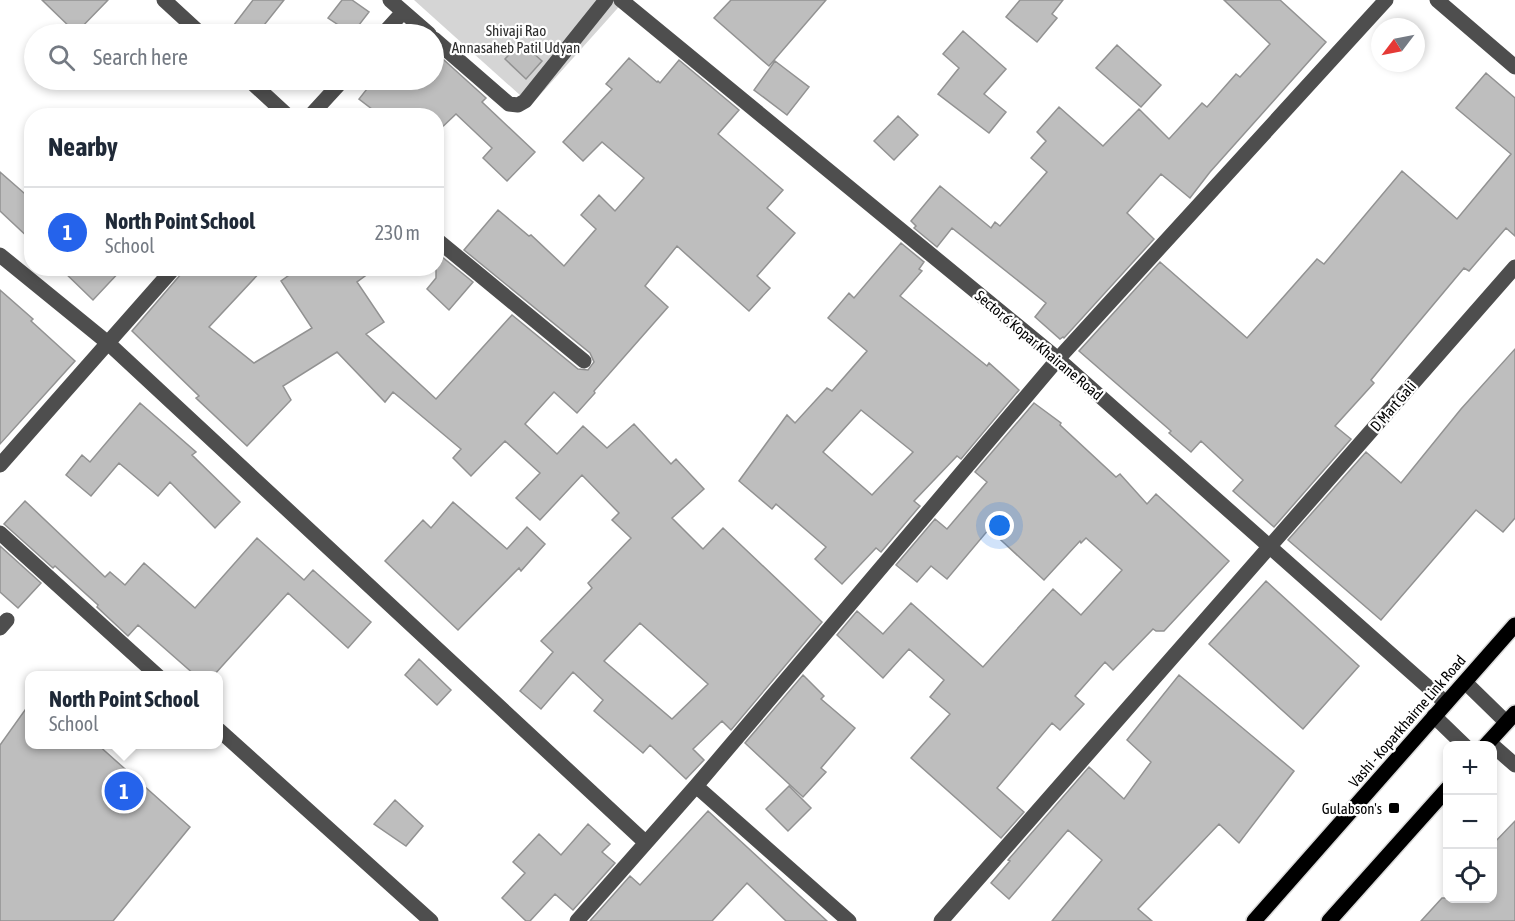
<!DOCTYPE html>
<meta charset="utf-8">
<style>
body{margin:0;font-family:"Asap Condensed",sans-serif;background:#f6f6f7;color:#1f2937}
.controls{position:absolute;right:18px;bottom:18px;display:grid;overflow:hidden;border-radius:12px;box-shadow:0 3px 9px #0003}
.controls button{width:54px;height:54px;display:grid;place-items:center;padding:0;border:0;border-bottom:2px solid #e0e1e3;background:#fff;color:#1f2937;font:30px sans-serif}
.compass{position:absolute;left:1371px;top:18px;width:54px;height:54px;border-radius:50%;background:#fff;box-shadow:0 3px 9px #0003;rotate:238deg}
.you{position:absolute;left:1000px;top:526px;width:21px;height:21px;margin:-15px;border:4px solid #fff;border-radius:50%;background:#1a73e8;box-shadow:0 0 0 9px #1a73e833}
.badge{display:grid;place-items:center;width:39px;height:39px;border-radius:50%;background:#2563eb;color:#fff;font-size:20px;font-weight:700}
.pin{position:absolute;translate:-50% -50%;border:3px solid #fff;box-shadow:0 2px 6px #0006}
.popup{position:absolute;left:25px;top:671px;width:198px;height:78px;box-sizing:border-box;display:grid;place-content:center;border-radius:12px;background:#fff;filter:drop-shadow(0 2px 4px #0005);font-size:20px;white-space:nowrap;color:#747a83}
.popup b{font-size:22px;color:#1f2937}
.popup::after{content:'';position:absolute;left:50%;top:100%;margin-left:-12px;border:12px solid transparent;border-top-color:#fff}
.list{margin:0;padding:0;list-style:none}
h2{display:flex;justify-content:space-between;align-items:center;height:78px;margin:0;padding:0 24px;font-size:26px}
h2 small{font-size:20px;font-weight:400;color:#747a83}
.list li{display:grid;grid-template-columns:39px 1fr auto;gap:18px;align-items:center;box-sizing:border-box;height:90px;padding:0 24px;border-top:2px solid #e0e1e3}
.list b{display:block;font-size:22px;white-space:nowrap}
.list p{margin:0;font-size:20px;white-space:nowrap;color:#747a83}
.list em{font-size:20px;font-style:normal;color:#747a83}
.icon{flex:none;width:33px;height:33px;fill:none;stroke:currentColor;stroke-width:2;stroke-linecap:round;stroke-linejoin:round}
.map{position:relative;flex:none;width:1515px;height:921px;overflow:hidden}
.search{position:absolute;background:#fff;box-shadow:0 3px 9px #0003;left:24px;top:24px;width:420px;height:66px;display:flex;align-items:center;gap:15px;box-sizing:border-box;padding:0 21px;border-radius:33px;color:#747a83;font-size:22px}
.panel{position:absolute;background:#fff;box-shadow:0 3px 9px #0003;left:24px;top:108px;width:420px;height:168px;border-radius:24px}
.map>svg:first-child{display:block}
.green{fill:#d5d5d5}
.building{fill:#bebebe;stroke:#929292;stroke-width:1.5;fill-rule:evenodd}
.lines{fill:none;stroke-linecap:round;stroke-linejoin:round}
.major-casing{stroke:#dbdbdb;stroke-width:18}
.minor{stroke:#4e4e4e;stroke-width:15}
.major{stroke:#000;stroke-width:15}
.poi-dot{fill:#000;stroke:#fff;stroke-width:2}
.labels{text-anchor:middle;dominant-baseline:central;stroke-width:4.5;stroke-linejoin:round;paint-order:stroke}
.park-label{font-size:15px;fill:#2c2c2c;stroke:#fff}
.street-label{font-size:15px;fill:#000;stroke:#fff}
.poi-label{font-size:15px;fill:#000;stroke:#fff;text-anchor:end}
</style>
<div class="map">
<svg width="1515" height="921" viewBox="0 0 1515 921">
<rect width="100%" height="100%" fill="#fff"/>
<path class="green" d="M414,0h211l-94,105z"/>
<path class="building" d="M42,0h66l-32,33z
M253,0h31l-27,34h-30z
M342,0h10l17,12 -17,22 -24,-16z
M731,0h95l-57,66 -55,-48z
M1020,0h43l-11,14 5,4 -20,24 -31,-25z
M1224,0h56l46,42 -116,130 -20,26 -29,-24 -34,39 27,26 -90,99 -1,-1 -3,2 -25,-22 11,-14 -94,-75 -15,19 -23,-19 2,-2 -5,-5 29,-35 51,42 4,-6 5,4 47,-54 -16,-14 15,-17 -9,-9 22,-25 44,39 36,-37 30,30 33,-36 5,4 29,-33 4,3 30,-33z
M963,31l43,38 -22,25 22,18 -17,21 -51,-39 21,-26 -16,-14z
M521,42l21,19 -16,18 -21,-20z
M1117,45l44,40 -20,22 -45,-39z
M434,51l52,47 -4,4 53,50 -28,29 -24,-23 9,-10 -36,-34 -20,19v-17h-55l-22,-17 15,-19h60z
M629,58l28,24 1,-1 2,2 19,-23 60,50 -21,24 65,56 -16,18 28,25 -38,43 13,12 -21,23 -72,-65 -32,40 23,21 -74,84 1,2 -18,20 -23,-21 -29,32 32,30 26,-28 24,22 27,-24 37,40 5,-5 28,30 -32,29 31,31 20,-21 99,94 -91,108 -9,-9 -29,28 11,11 -18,19 -36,-34 -7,8 -49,-42 9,-11 -30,-28 -32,37 -21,-18 33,-39 -12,-11 51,-53 -4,-5 43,-45 -19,-18 7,-7 -37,-38 -42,45 -24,-22 24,-25 -35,-32 -34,35 -18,-18 8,-9 -68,-57 -8,10 -48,-50 -54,34 8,14 -44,46 -51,-48 3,-2 -67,-65 49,-57 3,-6h80l-55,59 45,36 58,-35 -31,-47 18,-13h77l-19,14 27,40 -18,12 70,65 76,-84 66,54 10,1 6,-8 -4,-9 -126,-103 34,-40 31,26 2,-1 33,31 32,-37 -15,-14 18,-20 16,16 29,-33 -42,-36 -19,19 -20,-19 49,-53 -6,-5zM640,623l68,61 -36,35 -68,-58z
M775,61l34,26 -22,28 -33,-25z
M1486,73l29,25v138l-9,-8 -37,43 -5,-3 -57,68 -36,44 3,3 -39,43 16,13 -77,88 -41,-36 10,-11 -42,-39 -10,11 -22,-19 2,-2 -92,-80 81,-89 87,76 70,-79 7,5 78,-93 55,48 54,-65 -55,-46z
M898,116l20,19 -24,25 -20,-19z
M0,172l32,28v41l-32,-30z
M901,243l23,19 -5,7 3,2 -22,25 87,70 2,-3 30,27 -58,69 -4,-3 -43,45 6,5 -39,46 -5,-4 -34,36 -27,-25 11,-12 -50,-43 -4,5 -33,-28 48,-66 8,8 32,-35 5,3 35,-40 -39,-33 21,-25 5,5zM861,410l52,42 -41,43 -49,-43z
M436,252l37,30 -24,28 -22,-21 9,-11z
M60,268h63l-30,32z
M0,290l33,29 -2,2 44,40 -75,83z
M1515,349v169l-12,14 -27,-22 -95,110 -93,-80 78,-88 35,31 60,-74z
M140,403l56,49 -4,3 48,47 -25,26 -45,-46 -12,14 -39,-33 -28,33 -25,-21 16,-20 8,7z
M1034,403l27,20 -1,2 56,52 4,-3 27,30 9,-10 73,67 -65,70h-8l-3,-2 -40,41 -8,-8 -30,34 9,8 -24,26 -8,-7 -55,65 27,24 -23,26 -90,-80 39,-44 -20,-17 14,-17 -35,-31 -26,29 -46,-43 20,-24 26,23 28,-31 72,64 70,-78 28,26 41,-45 -36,-32 -5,5 -1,-2 -36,39 -55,-51 -42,50 -16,-13 -14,16 -21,-17 39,-46 12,10 40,-47 -12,-10z
M25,501l80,76 5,-5 15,13 19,-22 51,45 62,-70 47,42 9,-10 58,52 -23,26 -60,-55 -74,82h-19l-57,-50 -10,11 -31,-29 1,-2 -43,-39 -2,2 -49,-44z
M453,502l54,47 20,-22 18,17 -24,27 -2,-3 -61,62 -73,-69 38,-41 8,8z
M0,546l41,37 -23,25 -18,-16z
M1266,581l93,85 -56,63 -94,-85z
M419,659l32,31 -14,15 -32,-30z
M803,675l21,21 -3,3 34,29 -34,40 5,4 -23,25 -58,-54z
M1179,675l115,96 -55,72 -20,-19 -81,85 14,12h-100l50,-61 -34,-30 -59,69 -18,-16 19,-22 -2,-1 81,-93 35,32 27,-37 -24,-22z
M30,703v41h67l93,83 -77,94h-113v-176z
M789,786l22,22 -23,23 -22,-22z
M395,800l28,26 -17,20 -32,-22z
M708,811l119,110h-41l-39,-38 -35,38h-122l40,-45 10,9z
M1515,821v100h-94l21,-23h50v-53z
M588,824l22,20 -8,8 13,11 -42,47 -18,-16 -25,27h-4l-24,-23 23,-25 -12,-11 26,-28 22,21z"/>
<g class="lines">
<g class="major-casing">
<path id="major" d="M1485,746l30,-33
M1254,921l261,-296
M1329,921l119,-133"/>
</g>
<path class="minor" d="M164,0l37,34
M390,0l39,34
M621,0l437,359 388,344
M1437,0l78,67
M383,34l20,-22
M434,39l75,65 9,1 7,-4 81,-101
M249,80l39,36
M310,116l33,-36
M436,239l148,122
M0,255l108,88 537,499
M0,465l174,-197
M0,533l158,143
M0,628l7,-8
M1465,682l41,40
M1434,716l31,30
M219,730l212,191
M1489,742l26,23
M696,786l153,135
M577,921l119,-135 362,-427 328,-359
M941,921l574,-654"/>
<use href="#major" class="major"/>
</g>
<rect class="poi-dot" x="1388" y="802" width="12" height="12" rx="3"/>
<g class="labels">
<g class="park-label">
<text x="516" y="30">Shivaji Rao<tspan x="516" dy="17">Annasaheb Patil Udyan</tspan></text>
</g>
<g class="street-label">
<text transform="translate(1039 345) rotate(40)">Sector 6 Kopar Khairane Road</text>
<text transform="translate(1393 406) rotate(-49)">D Mart Gali</text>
<text transform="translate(1407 721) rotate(-49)">Vashi - Koparkhairne Link Road</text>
</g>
<g class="poi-label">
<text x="1382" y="808">Gulabson's</text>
</g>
</g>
</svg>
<div class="controls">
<button>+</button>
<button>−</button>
<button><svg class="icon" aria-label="locate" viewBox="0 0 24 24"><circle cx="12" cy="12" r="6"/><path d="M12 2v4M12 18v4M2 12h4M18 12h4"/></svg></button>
</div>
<svg class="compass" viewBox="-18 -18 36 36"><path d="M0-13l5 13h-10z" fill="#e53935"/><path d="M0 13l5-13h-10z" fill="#747a83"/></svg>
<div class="you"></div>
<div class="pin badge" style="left:124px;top:791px">1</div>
<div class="popup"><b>North Point School</b>School</div>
<div class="search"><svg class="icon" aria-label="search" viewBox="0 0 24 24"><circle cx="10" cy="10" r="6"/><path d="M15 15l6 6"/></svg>Search here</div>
<section class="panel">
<h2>Nearby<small></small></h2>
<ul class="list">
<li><span class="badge">1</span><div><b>North Point School</b><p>School</p></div><em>230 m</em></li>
</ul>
</section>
</div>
